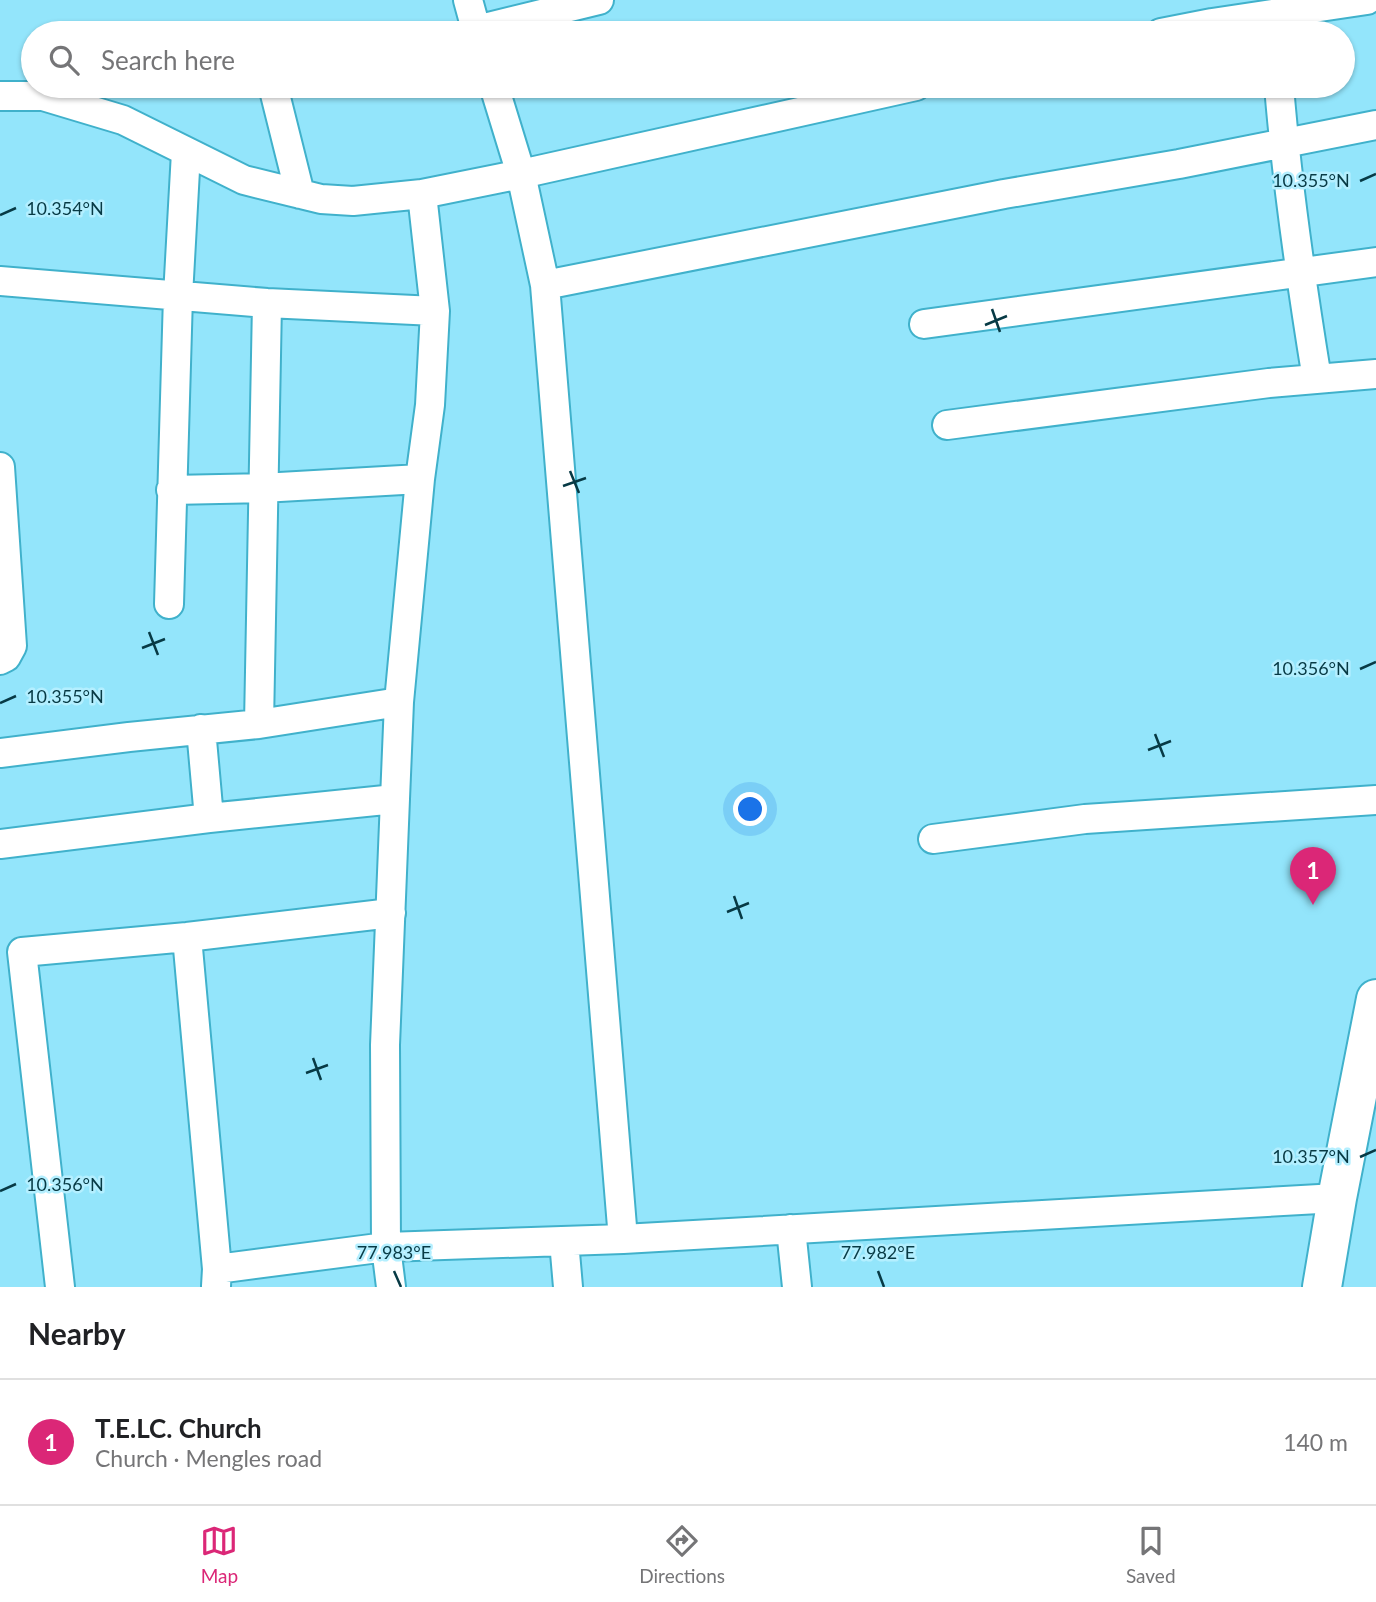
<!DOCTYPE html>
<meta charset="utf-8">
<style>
body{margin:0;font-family:Lato,sans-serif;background:#f2f2f2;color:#202124}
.you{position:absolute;left:751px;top:810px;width:24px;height:24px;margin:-18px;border:5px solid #fff;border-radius:50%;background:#1a73e8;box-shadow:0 0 0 10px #1a73e833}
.badge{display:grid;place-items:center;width:46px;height:46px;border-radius:50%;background:#db2777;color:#fff;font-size:23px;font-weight:700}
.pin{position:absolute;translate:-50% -58px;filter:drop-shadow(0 2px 4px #0008)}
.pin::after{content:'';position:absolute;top:37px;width:24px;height:21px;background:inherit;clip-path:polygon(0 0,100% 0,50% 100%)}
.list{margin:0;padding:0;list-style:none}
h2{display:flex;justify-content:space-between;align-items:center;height:91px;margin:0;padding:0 28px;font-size:30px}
h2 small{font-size:23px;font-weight:400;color:#757577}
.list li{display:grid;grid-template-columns:46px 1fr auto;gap:21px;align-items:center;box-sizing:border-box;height:126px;padding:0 28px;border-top:2px solid #e0e0e0}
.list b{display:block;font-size:26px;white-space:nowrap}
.list p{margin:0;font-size:23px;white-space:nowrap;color:#757577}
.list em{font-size:23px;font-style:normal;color:#757577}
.icon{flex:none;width:38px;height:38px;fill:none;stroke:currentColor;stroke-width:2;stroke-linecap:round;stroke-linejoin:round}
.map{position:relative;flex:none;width:1376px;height:1287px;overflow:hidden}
.search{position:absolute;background:#fff;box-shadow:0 2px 5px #0004;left:21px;right:21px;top:21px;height:77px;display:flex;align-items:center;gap:18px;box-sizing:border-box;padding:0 24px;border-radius:38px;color:#757577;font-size:26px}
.sheet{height:217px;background:#fff}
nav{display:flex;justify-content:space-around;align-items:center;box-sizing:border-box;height:98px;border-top:2px solid #e0e0e0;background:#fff;font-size:19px;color:#757577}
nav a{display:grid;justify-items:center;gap:4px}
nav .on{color:#db2777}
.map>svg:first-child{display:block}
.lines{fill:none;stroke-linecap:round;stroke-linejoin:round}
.minor-casing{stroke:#40b1cb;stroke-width:32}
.secondary-casing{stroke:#40b1cb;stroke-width:42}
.minor{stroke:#fff;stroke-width:28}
.secondary{stroke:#fff;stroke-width:38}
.ticks{fill:none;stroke:#073a45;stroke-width:2.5}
.ticks-label{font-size:18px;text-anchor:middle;fill:#073a45;stroke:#b4efff;stroke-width:5;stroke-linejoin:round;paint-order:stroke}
</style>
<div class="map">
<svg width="1376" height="1287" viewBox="0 0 1376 1287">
<rect width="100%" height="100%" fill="#93e5fb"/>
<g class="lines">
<g class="minor-casing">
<path id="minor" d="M468,0l9,33
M476,30l123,-30
M1161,33l51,-10 155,-23
M273,86l27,108
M494,86l27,88 395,-88
M1279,86c8,98 22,195 38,293
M0,96h43l80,24 121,60 77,19 32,2 69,-7
M0,281l267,22 168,8
M545,285l459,-91 175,-30 197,-39
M924,324l452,-62
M947,425l322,-42 107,-9
M0,467l12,179 -6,11 -6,3
M171,490l91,-2 158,-9
M169,604l9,-308 8,-144
M259,724l8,-421
M201,729l8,89
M0,753l129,-16 130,-13 140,-22
M395,799l4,-97 21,-223 10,-74 5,-94 -13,-117 99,-20 24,111 78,954
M933,839l152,-20 291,-19
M0,844l209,-26 186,-19 -10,246 1,202 -169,22
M187,937l30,332 -1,17
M791,1229l6,58
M564,1241l4,46
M60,1287l-38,-335 165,-15 204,-24
M391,1287l-5,-40 237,-8 714,-41"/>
</g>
<g class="secondary-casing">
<path id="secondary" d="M1322,1287l15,-89 39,-199"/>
</g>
<use href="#minor" class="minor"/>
<use href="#secondary" class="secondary"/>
</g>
<path class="ticks" d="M1360,181l16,-7M0,215l16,-7M992,309l8,23M985,325l22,-9M570,471l9,22M563,486l23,-8M149,632l9,23M142,648l23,-9M1360,669l16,-7M0,703l16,-7M1155,734l9,23M1148,750l23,-9M734,896l8,23M727,912l22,-9M313,1058l8,22M306,1073l22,-8M1360,1157l16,-7M0,1191l16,-7M394,1271l7,16M878,1271l6,16"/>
<g class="ticks-label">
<text x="1311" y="187">10.355°N</text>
<text x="65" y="215">10.354°N</text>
<text x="1311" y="675">10.356°N</text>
<text x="65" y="703">10.355°N</text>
<text x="1311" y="1163">10.357°N</text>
<text x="65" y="1191">10.356°N</text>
<text x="394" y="1259">77.983°E</text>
<text x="878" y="1259">77.982°E</text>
</g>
</svg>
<div class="you"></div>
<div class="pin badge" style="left:1313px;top:905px">1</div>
<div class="search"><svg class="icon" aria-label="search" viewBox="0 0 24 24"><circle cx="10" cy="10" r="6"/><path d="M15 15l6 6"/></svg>Search here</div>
</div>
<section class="sheet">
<h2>Nearby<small></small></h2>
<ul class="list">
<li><span class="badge">1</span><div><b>T.E.LC. Church</b><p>Church · Mengles road</p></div><em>140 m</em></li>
</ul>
</section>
<nav>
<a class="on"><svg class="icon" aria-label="map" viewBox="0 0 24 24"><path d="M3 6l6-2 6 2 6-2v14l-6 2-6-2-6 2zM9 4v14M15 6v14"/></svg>Map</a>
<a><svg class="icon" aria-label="directions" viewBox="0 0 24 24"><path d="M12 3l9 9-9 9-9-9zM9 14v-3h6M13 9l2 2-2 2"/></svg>Directions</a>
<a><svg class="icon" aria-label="saved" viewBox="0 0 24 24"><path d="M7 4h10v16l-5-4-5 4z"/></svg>Saved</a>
</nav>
